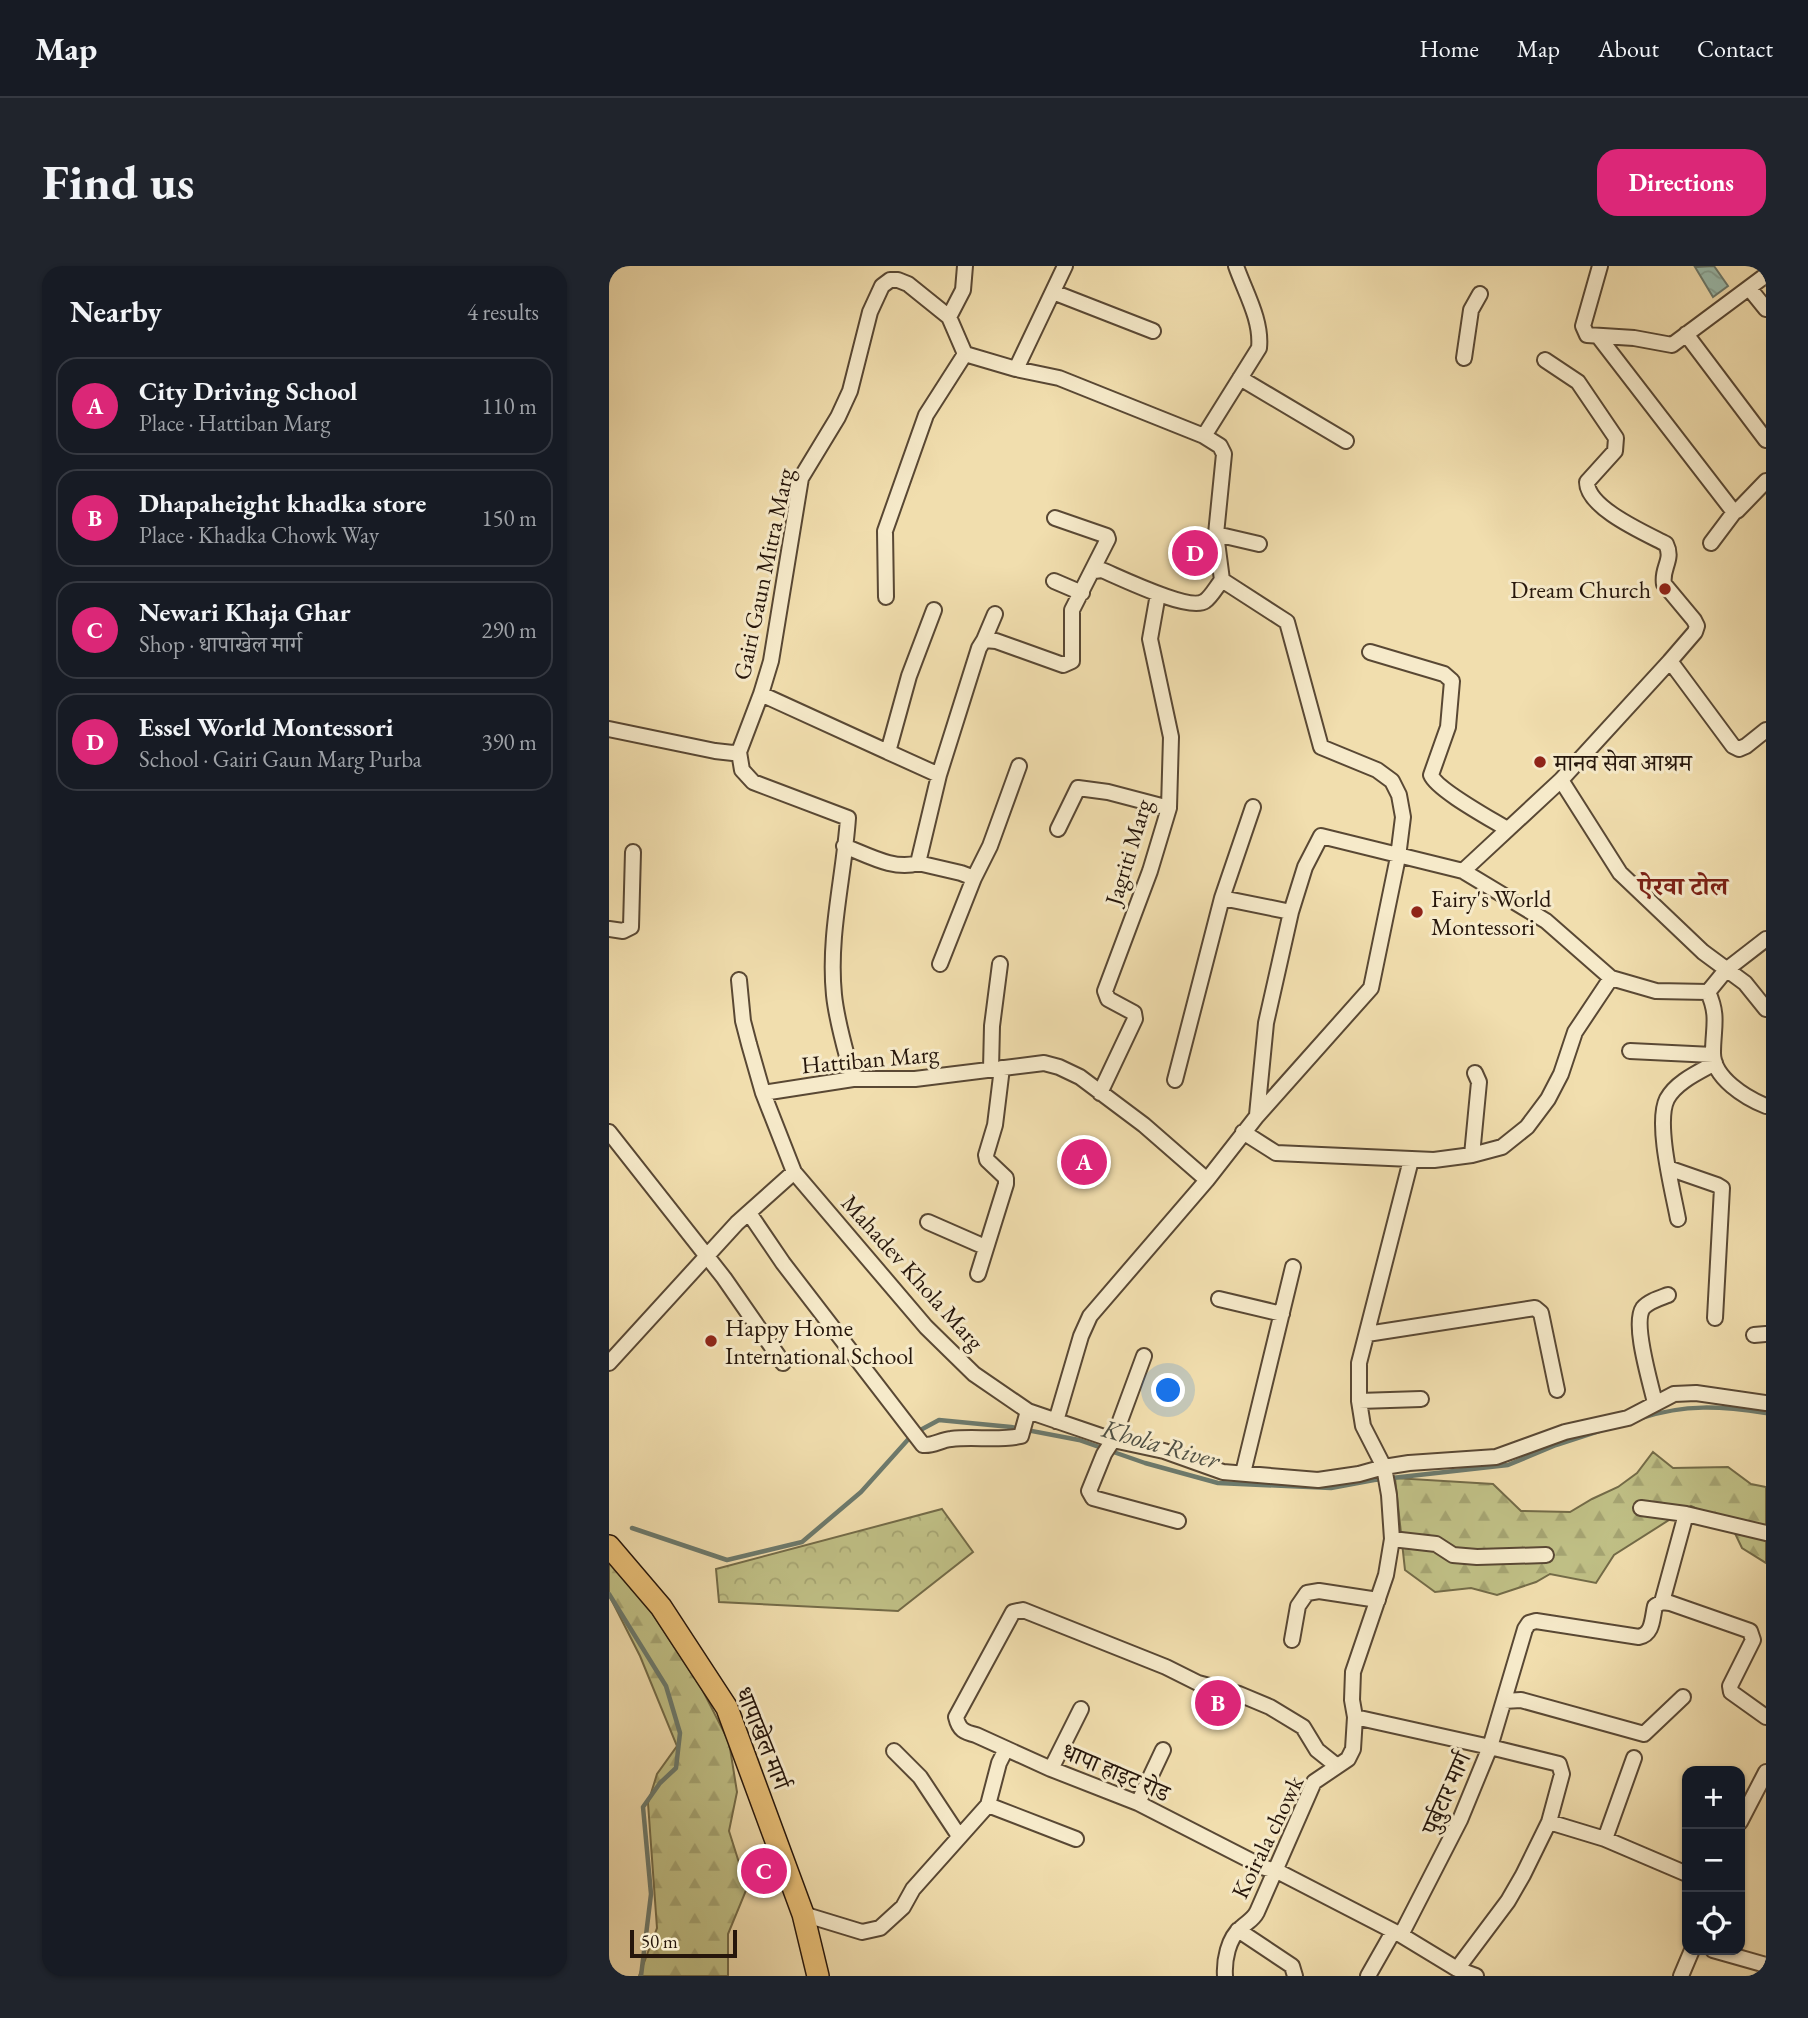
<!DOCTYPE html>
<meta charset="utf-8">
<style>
body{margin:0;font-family:"EB Garamond","Noto Serif Devanagari",serif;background:#20242c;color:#f1f3f6}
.controls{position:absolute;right:21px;bottom:21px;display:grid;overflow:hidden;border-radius:14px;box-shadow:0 2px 5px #0004}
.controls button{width:63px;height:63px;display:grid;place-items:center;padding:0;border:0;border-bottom:2px solid #363941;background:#171b24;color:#f1f3f6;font:35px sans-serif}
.scale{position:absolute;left:21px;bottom:18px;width:107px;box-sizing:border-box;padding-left:7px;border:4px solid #26160b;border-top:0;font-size:19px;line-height:24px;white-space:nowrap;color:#26160b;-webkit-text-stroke:5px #f6eaca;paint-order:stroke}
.you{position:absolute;left:560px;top:1125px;width:24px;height:24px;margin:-18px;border:5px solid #fff;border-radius:50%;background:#1a73e8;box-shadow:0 0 0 10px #1a73e833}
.badge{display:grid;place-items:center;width:46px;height:46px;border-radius:50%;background:#db2777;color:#fff;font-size:23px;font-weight:700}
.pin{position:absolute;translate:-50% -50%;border:4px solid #fff;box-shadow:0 2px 7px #0006}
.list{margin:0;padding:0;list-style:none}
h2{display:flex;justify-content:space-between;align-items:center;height:91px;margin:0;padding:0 28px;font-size:30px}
h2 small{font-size:23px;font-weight:400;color:#9ea1a6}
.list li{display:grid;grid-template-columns:46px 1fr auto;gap:21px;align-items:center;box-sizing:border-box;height:98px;margin:0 14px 14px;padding:0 14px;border:2px solid #363941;border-radius:21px}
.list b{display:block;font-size:26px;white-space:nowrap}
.list p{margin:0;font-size:23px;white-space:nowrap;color:#9ea1a6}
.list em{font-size:23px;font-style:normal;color:#9ea1a6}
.icon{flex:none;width:38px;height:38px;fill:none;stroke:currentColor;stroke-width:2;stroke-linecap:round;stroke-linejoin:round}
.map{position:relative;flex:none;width:1157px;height:1710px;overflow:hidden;border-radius:21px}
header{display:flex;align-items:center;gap:42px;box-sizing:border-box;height:98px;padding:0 35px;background:#171b24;border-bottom:2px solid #363941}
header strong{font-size:33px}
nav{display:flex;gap:38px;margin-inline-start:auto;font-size:24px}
.intro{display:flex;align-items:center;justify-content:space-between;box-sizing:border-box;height:168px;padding:0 42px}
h1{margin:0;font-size:49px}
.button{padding:18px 32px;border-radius:21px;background:#db2777;color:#fff;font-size:24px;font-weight:700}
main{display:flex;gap:42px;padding:0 42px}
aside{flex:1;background:#171b24;border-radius:21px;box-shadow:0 2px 5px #0004}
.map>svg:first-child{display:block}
.forest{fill:url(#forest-firs);stroke:#736b48;stroke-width:2}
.park{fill:url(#park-crowns);stroke:#736b48;stroke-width:2}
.water{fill:url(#water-waves);stroke:#6c7a6d;stroke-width:2}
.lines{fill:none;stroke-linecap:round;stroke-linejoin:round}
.stream{stroke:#6c7a6d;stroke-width:4.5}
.street-casing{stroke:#594834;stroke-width:18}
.primary-casing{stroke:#26160b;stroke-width:24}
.street{stroke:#f6eaca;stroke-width:14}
.primary{stroke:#e8bf77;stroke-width:21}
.poi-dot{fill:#8f2418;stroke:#f6eaca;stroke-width:2.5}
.labels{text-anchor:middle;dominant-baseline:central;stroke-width:6;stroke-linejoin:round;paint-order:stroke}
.street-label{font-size:24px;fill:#26160b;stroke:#f6eaca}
.poi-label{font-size:24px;fill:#26160b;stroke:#f6eaca;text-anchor:start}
.neighbourhood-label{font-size:26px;font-weight:bold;fill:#7a1f14;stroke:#f6eaca}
.water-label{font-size:26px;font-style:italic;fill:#4f5044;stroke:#f6eaca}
</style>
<header>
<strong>Map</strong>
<nav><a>Home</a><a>Map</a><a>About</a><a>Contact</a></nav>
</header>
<div class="intro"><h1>Find us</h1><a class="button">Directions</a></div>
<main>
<aside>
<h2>Nearby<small>4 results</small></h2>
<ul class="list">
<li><span class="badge">A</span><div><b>City Driving School</b><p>Place · Hattiban Marg</p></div><em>110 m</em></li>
<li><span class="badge">B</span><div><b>Dhapaheight khadka store</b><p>Place · Khadka Chowk Way</p></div><em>150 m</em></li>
<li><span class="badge">C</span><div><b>Newari Khaja Ghar</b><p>Shop · धापाखेल मार्ग</p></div><em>290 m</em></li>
<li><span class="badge">D</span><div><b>Essel World Montessori</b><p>School · Gairi Gaun Marg Purba</p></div><em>390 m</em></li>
</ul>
</aside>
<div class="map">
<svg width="1157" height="1710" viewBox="0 0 1157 1710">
<defs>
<pattern id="forest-firs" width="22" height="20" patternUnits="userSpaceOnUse" patternTransform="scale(1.75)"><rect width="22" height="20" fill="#c0c086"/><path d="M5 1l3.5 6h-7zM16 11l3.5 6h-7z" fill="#a5a472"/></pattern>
<pattern id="park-crowns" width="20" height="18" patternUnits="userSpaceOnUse" patternTransform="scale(1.75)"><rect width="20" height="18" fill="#c0c086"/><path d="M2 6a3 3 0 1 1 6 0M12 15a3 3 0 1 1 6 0" fill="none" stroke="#a5a472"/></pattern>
<pattern id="water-waves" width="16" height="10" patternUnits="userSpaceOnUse" patternTransform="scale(1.75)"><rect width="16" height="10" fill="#9bbcae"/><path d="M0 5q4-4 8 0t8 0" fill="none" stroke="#85a194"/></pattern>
</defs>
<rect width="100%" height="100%" fill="#f1deae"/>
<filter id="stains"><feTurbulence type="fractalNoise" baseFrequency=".00286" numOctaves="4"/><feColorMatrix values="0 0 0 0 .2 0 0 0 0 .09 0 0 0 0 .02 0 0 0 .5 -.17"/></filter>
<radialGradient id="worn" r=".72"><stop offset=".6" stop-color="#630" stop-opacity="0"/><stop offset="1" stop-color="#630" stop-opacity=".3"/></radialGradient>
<path class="forest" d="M1044,1186l20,16 55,-1 23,17 15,3v76l-24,-15 -11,-23 -40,-19 -77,49 -18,28 -46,-9 -14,8 -39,13 -26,-7 -36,4 -30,-22 -10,-92 98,6 28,27 49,1 22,-13 26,-12 19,-14z
M4,1294l22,27 67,102 27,53 8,50 -8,39 18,57 -19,46v42h-89l18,-48 -9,-125 9,-29 20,-28 -37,-90 -31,-61v-29z"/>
<path class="park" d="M333,1243l31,43 -75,59 -179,-9 -3,-33z"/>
<path class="water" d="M1105,0l14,20 -15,11 -18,-30z"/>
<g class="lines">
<path class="stream" d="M1032,1152c45,-14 79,-12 125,-5
M23,1262l95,32 75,-18 59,-50 52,-58 26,-14 72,7 68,13 66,23 73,20 113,5 43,-8 134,-15 48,-20 43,-14
M0,1328l57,92 14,47 -4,35 -16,15 -17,24 8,87 -10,82"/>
<g class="street-casing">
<path id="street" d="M356,0l-2,24 -14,27 16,37
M991,0l-17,60 4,9 47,3 38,7 94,-70
M1140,22l17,21
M444,26l100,39
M1077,68l80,106
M989,70l135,175h4l29,-30
M356,88l51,15 43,9 145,58 16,10 4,8 -8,80 6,46 65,42 34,125 56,23 15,11 7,14 4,22 -5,40 -27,131 -114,128 -50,64 -117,136 -9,20 -25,85
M855,92l7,-48 9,-16
M936,94l33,22 38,56 -1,13 -28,31c0,26 58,51 79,62 8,16 -5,24 -2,40l30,36 3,6 -2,6 -25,29
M407,103l49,-103
M631,112l106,63
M595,170l55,-88c3,-28 -14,-56 -23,-82
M607,268l43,10
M1102,277l24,-32
M485,305l8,-1c17,7 88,42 103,31 6,-4 12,-15 17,-21
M445,315l28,12
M277,331l-1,-66 41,-116 39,-61
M375,374l11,-26
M761,386l74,22 8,7 -4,46 -17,48c6,15 60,44 76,54
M152,428l127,58
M0,463l106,22 18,2 6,-1
M130,486l22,-58 10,-33 30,-183 37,-61 12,-26 20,-79 12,-26 8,-6h8l10,4 41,33
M130,486l3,18 11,12 95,36c-4,59 -20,117 -14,177 3,29 12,56 19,84
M330,509l40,-127 5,-8 12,1 67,24 9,-4v-51l36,-71 -1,-3 -52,-18
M952,514l59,93 83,79 42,31 21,26
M449,563l20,-41 30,4 61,16
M235,580c22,8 50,25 74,17l21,-88 -51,-23 21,-76 25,-66
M309,597l43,10 13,5 -34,86
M854,605l98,-91 109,-119 63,85 6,3 7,-3 20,-16
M365,612l16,-32 29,-80
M613,632l69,14
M0,663l14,2 8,-4 2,-75
M130,714l4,41 6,23 14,49 31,79 132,155 48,47 54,37 85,29 51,11 59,21 95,8 41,-6 25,-7 -21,-41 -4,-25v-38l52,-203
M1099,726c11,24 5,36 5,61 0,25 33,45 53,53
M1021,785l83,4
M382,803l1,-43 8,-62
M566,814l47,-182 31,-91
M154,827l90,-14h62l129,-16 15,4 21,10 64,48 63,55
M491,827l35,-74 -1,-6 -26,-14 -3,-8 45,-120 19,-63 2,-71 -21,-98 8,-45
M648,849l9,-92 25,-111 14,-45 16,-31 142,35 83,50 65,57
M0,866l115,146 59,85
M634,866l33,21 158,7 38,-5 30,-8 25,-20 21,-28 13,-25 14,-42 36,-54 45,13 52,1 18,-22 40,-31
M863,889l7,-73 -4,-9
M1059,902l49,17 5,3 -7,130
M140,947l34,50 140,182c11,1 17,-5 28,-6 23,-3 46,2 70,-3l7,-25
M1069,953c-5,-27 -23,-96 -11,-120 9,-17 32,-27 48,-36
M319,956l57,25
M369,1008l28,-90v-6l-19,-18 -1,-5 9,-30 7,-57
M610,1033l63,15
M758,1068l168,-26 6,5 16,77
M1145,1069l12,-1
M535,1090l-31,84 -9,14 -15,37 4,7 85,23
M0,1097l128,-140 57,-51
M750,1135l62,-2
M1046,1137c-4,-19 -23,-79 -12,-95 6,-7 17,-10 25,-13
M634,1207l50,-206
M1032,1242l45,6 80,19
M783,1273l44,5 17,11 24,2 69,-2
M1053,1336l8,1 80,28 3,9 -23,46 1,6 35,25
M683,1374l6,-34 9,-13 12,-2 59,9
M895,1435l17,-1 123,34 39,-37
M746,1451l-3,-17 1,-28 33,-97 6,-36 -3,-44 -5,-28 25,-4 87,-6 69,-25 63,-14 46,-24 22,-1 70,10
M285,1485l26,26 39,59
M728,1500l-20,-16 -14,-23 -33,-20 -31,-13 -41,-11 -32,-16 -143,-57 -10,2 -57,105c3,13 8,15 20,18l75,34 87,34 127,65 12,3 124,64 56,34 19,7
M442,1503l30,-60
M529,1537l25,-53
M379,1539l88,34
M1131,1556l26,-50
M996,1573l29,-81
M194,1648l59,18 18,-4 23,-21 10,-18 75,-84 11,-42 7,-14
M629,1664l54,36 3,10
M792,1669l59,-115 30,-73 69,17 3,10 -13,48
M1104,1684l53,15
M848,1703l51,-68 15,-26 26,-53 56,17 82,35
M616,1710c-1,-15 3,-38 16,-48 6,-6 12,-8 16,-16l57,-130 34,-23 5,-10 2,-32 135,30 35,-118 4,-6 7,-2 103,16c14,-3 13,-18 16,-31l7,-4 24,-88
M759,1710l25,-44
M1072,1710l11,-26"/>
</g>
<g class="primary-casing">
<path id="primary" d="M0,1280l52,61 66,101 76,206 15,62"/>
</g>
<use href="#street" class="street"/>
<use href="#primary" class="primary"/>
</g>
<g class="poi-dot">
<circle cx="1056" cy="323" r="7"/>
<circle cx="931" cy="496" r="7"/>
<circle cx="808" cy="646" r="7"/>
<circle cx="102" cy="1075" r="7"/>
</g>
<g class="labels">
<g class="street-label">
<text transform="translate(154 308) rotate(-78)">Gairi Gaun Mitra Marg</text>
<text transform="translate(519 586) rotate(-73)">Jagriti Marg</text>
<text transform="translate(261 793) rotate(-5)">Hattiban Marg</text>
<text transform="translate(304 1006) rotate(48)">Mahadev Khola Marg</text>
<text transform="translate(154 1472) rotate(68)">धापाखेल मार्ग</text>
<text transform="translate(507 1506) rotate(23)">धापा हाइट रोड</text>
<text transform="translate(837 1527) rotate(-66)">पुर्बुटार मार्ग</text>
<text transform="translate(658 1571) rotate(-64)">Koirala chowk</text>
</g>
<g class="poi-label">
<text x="1042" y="323" text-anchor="end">Dream Church</text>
<text x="945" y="496">मानव सेवा आश्रम</text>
<text x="822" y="632">Fairy's World<tspan x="822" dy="28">Montessori</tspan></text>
<text x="116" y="1061">Happy Home<tspan x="116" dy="28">International School</tspan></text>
</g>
<g class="neighbourhood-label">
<text x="1074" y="620">ऐरवा टोल</text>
</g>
<g class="water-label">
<text transform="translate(552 1178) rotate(16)">Khola River</text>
</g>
</g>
<rect width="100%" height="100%" filter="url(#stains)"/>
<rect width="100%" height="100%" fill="url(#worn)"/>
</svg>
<div class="controls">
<button>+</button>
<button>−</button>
<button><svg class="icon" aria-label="locate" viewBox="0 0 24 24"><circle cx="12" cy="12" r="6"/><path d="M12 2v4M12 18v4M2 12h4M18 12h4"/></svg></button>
</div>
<div class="scale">50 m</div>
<div class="you"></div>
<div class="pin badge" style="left:475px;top:896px">A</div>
<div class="pin badge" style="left:609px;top:1437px">B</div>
<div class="pin badge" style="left:155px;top:1605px">C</div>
<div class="pin badge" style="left:586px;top:287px">D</div>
</div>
</main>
